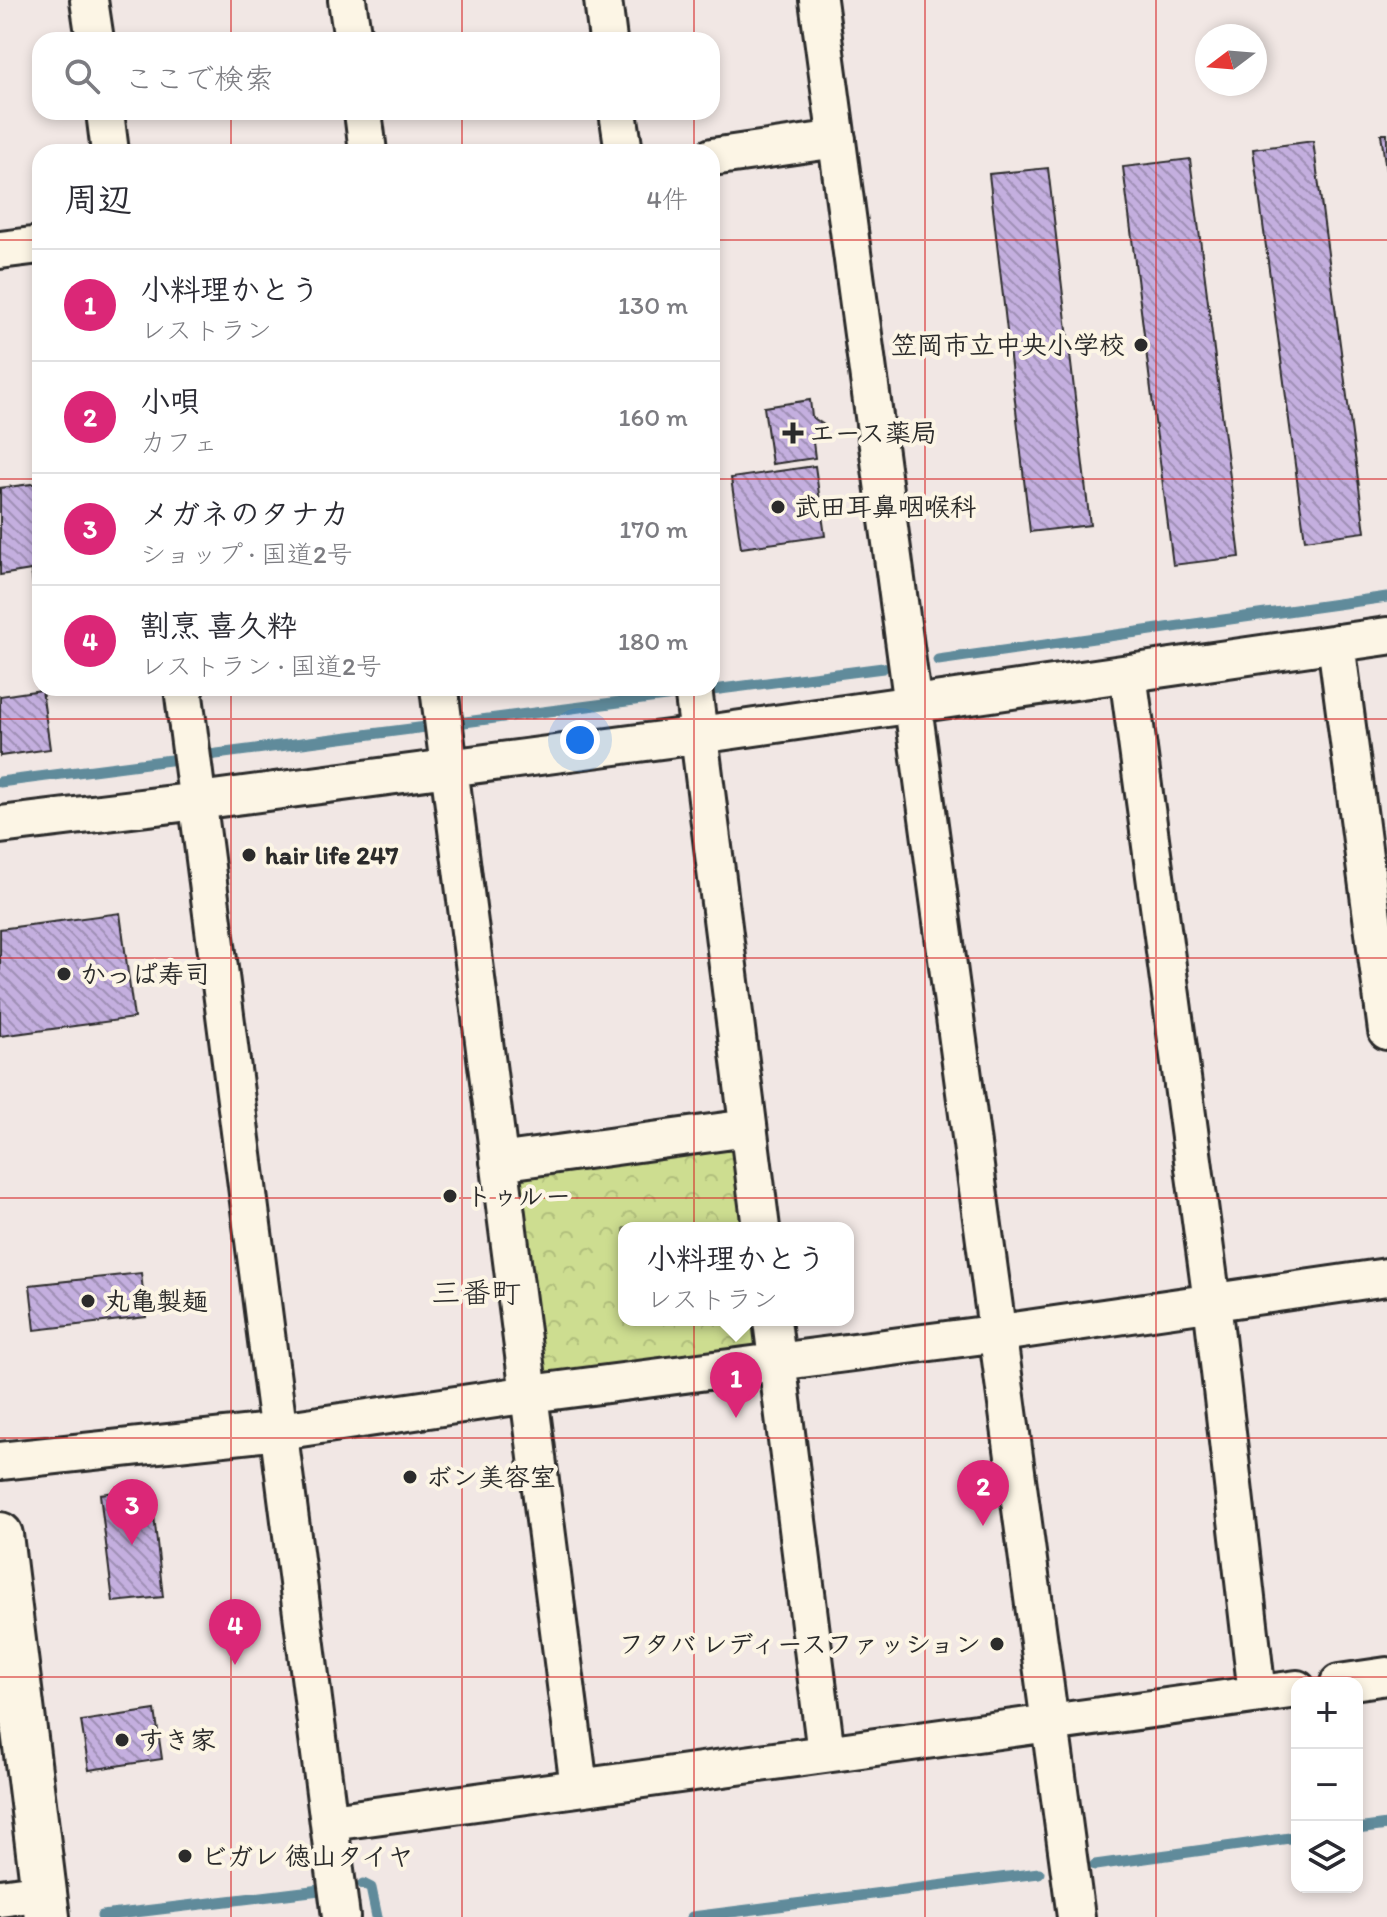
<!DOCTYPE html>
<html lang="ja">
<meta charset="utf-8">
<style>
body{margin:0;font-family:Itim,"Klee One",sans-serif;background:#f2f2f3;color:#2b2b33}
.controls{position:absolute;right:24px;bottom:24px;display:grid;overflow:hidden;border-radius:16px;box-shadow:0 4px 12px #0003}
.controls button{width:72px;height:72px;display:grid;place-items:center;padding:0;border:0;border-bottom:2px solid #e1e1e2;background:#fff;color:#2b2b33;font:40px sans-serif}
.compass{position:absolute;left:1195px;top:24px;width:72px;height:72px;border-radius:50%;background:#fff;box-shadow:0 4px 12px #0003;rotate:254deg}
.you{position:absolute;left:580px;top:740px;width:28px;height:28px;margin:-20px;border:6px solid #fff;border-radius:50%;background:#1a73e8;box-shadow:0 0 0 12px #1a73e833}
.badge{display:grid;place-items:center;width:52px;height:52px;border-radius:50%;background:#db2777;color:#fff;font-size:26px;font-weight:700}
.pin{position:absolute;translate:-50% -66px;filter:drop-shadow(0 2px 4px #0008)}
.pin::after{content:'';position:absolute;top:42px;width:28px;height:24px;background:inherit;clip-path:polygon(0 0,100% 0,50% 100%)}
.popup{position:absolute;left:618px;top:1222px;width:236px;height:104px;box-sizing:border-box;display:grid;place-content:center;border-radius:16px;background:#fff;filter:drop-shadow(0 2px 6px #0005);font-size:26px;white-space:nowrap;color:#7c7c81}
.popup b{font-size:30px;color:#2b2b33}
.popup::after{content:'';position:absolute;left:50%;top:100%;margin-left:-16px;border:16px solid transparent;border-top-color:#fff}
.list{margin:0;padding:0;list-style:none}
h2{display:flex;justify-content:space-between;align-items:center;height:104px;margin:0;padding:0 32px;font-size:34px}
h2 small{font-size:26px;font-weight:400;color:#7c7c81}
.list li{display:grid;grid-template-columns:52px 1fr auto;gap:24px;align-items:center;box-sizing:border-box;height:112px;padding:0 32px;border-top:2px solid #e1e1e2}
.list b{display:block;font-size:30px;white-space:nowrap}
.list p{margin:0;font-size:26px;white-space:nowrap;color:#7c7c81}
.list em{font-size:26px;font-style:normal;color:#7c7c81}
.icon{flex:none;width:44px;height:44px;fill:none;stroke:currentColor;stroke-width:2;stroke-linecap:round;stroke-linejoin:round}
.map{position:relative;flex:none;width:1387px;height:1917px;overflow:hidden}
.search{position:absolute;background:#fff;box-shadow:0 4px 12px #0003;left:32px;top:32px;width:688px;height:88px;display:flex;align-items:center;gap:20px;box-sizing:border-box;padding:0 28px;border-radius:24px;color:#7c7c81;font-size:30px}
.panel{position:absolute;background:#fff;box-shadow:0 4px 12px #0003;left:32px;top:144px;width:688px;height:552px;border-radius:24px}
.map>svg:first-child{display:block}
.park{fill:url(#park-crowns);stroke:#7c845e;stroke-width:2}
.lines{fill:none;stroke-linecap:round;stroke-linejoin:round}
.stream{stroke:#608b9b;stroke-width:11}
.building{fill:url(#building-back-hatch);stroke:#2b2b2b;stroke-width:2}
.minor-casing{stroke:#2b2b2b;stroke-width:42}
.highway-casing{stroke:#2b2b2b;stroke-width:50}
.minor{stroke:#fcf5e5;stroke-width:36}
.highway{stroke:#fcf5e5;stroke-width:44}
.grid{fill:none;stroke:#d62828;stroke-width:2;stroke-opacity:0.55}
.poi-dot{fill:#2b2b2b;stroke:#fcf5e5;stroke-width:3}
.labels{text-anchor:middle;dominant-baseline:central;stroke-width:8;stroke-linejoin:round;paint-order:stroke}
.poi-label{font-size:26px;font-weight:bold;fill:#2b2b2b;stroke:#fcf5e5;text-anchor:start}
.quarter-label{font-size:30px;fill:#2b2b2b;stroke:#fcf5e5}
</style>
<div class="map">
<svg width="1387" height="1917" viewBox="0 0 1387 1917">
<defs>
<pattern id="park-crowns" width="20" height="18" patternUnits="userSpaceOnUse" patternTransform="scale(2)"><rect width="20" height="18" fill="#cddd90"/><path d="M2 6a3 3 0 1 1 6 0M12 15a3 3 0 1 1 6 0" fill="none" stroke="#b0be7c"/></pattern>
<pattern id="building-back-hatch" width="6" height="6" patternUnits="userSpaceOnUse" patternTransform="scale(2)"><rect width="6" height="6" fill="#c4afdf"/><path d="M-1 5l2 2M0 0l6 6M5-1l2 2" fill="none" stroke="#9f8fb5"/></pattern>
</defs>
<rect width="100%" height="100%" fill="#f1e7e4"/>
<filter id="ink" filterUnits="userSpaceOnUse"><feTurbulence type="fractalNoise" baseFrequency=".0125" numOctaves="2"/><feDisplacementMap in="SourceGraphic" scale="16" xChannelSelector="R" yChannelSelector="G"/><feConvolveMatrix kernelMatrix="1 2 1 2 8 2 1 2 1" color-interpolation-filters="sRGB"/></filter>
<g filter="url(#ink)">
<path class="park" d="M748,1128l13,100h-137v92h148l5,40 -247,34 -31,-232z"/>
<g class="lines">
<path class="stream" d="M938,660l449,-63
M0,782l883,-114
M1357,1829l30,-4
M1095,1865l202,-28
M363,1884l8,4 6,29
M102,1916l218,-26
M692,1917l347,-44"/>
</g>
<path class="building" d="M1381,134h6v44z
M1313,141l52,391 -60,8 -52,-391z
M1190,159l50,398 -67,8 -50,-398z
M1048,168l42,357 -60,7 -41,-358z
M810,400l2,17 12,8 -11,17 2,16 -43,6 -8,-57z
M815,466l10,70 -84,12 -10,-70z
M40,483v139h-2l-7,-52 -31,5v-87z
M42,690l8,59 -50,7v-60z
M120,913l14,105 -134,18v-107z
M141,1273l5,44 -111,13 -5,-45z
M151,1488l12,109 -50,5 -13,-108z
M155,1710l7,49 -73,11 -8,-49z"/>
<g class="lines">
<g class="minor-casing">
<path id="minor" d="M89,0l6,40
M347,0l6,40
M603,0l5,40
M818,0c87,639 173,1278 258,1917
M105,112l5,40
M363,112l5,40
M618,112l6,40
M712,157l125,-18
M0,250l40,-5
M1336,643l51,388
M1128,674l84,628 45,392
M183,688l158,1229
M439,688l140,1099
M693,688l68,540
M0,825l198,-24 501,-66 688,-99
M499,1162l249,-34
M772,1320l54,433
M0,1461l280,-30 250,-37 470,-61 387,-56
M1339,1683l48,-7
M331,1822l966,-133
M0,1898l44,-6"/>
</g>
<g class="highway-casing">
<path id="highway" d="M0,1535l47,382"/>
</g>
<use href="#minor" class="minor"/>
<use href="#highway" class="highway"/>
</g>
</g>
<path class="grid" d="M231,0v40M462,0v40M694,0v40M925,0v1917M1156,0v1917M231,112v40M462,112v40M694,112v40M0,240h40M712,240h675M0,479h40M712,479h675M231,688v1229M462,688v1229M694,688v1229M0,719h1387M0,958h1387M0,1198h1387M0,1438h1387M0,1677h1387"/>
<g class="poi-dot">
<circle cx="1141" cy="345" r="8"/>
<path d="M789 421h8v8h8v8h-8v8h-8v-8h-8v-8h8z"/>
<circle cx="778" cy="507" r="8"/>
<circle cx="249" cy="855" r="8"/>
<circle cx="64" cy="974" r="8"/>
<circle cx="450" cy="1196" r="8"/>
<circle cx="88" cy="1301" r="8"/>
<circle cx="410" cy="1477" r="8"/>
<circle cx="997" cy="1644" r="8"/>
<circle cx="122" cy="1740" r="8"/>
<circle cx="185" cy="1856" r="8"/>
</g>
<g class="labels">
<g class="poi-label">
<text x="1125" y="345" text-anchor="end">笠岡市立中央小学校</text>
<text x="809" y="433">エース薬局</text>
<text x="794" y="507">武田耳鼻咽喉科</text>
<text x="265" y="855">hair life 247</text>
<text x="80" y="974">かっぱ寿司</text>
<text x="466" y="1196">トゥルー</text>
<text x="104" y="1301">丸亀製麺</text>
<text x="426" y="1477">ボン美容室</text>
<text x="981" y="1644" text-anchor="end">フタバ レディースファッション</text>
<text x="138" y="1740">すき家</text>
<text x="201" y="1856">ビガレ 徳山タイヤ</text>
</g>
<g class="quarter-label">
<text x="476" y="1292">三番町</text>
</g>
</g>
</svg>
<div class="controls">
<button>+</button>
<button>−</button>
<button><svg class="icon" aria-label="layers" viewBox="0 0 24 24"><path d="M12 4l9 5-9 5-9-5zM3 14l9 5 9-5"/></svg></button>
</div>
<svg class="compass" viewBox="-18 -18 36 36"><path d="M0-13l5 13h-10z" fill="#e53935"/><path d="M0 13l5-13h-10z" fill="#7c7c81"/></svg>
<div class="you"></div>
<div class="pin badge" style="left:736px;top:1418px">1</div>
<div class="popup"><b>小料理かとう</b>レストラン</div>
<div class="pin badge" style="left:983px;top:1526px">2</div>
<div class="pin badge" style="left:132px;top:1545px">3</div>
<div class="pin badge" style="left:235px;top:1665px">4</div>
<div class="search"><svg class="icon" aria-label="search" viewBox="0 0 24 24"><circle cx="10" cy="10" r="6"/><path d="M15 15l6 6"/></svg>ここで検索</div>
<section class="panel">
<h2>周辺<small>4件</small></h2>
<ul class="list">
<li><span class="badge">1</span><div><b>小料理かとう</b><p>レストラン</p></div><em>130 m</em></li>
<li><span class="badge">2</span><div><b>小唄</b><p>カフェ</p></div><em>160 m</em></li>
<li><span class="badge">3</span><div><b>メガネのタナカ</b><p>ショップ · 国道2号</p></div><em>170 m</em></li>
<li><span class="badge">4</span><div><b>割烹 喜久粋</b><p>レストラン · 国道2号</p></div><em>180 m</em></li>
</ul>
</section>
</div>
